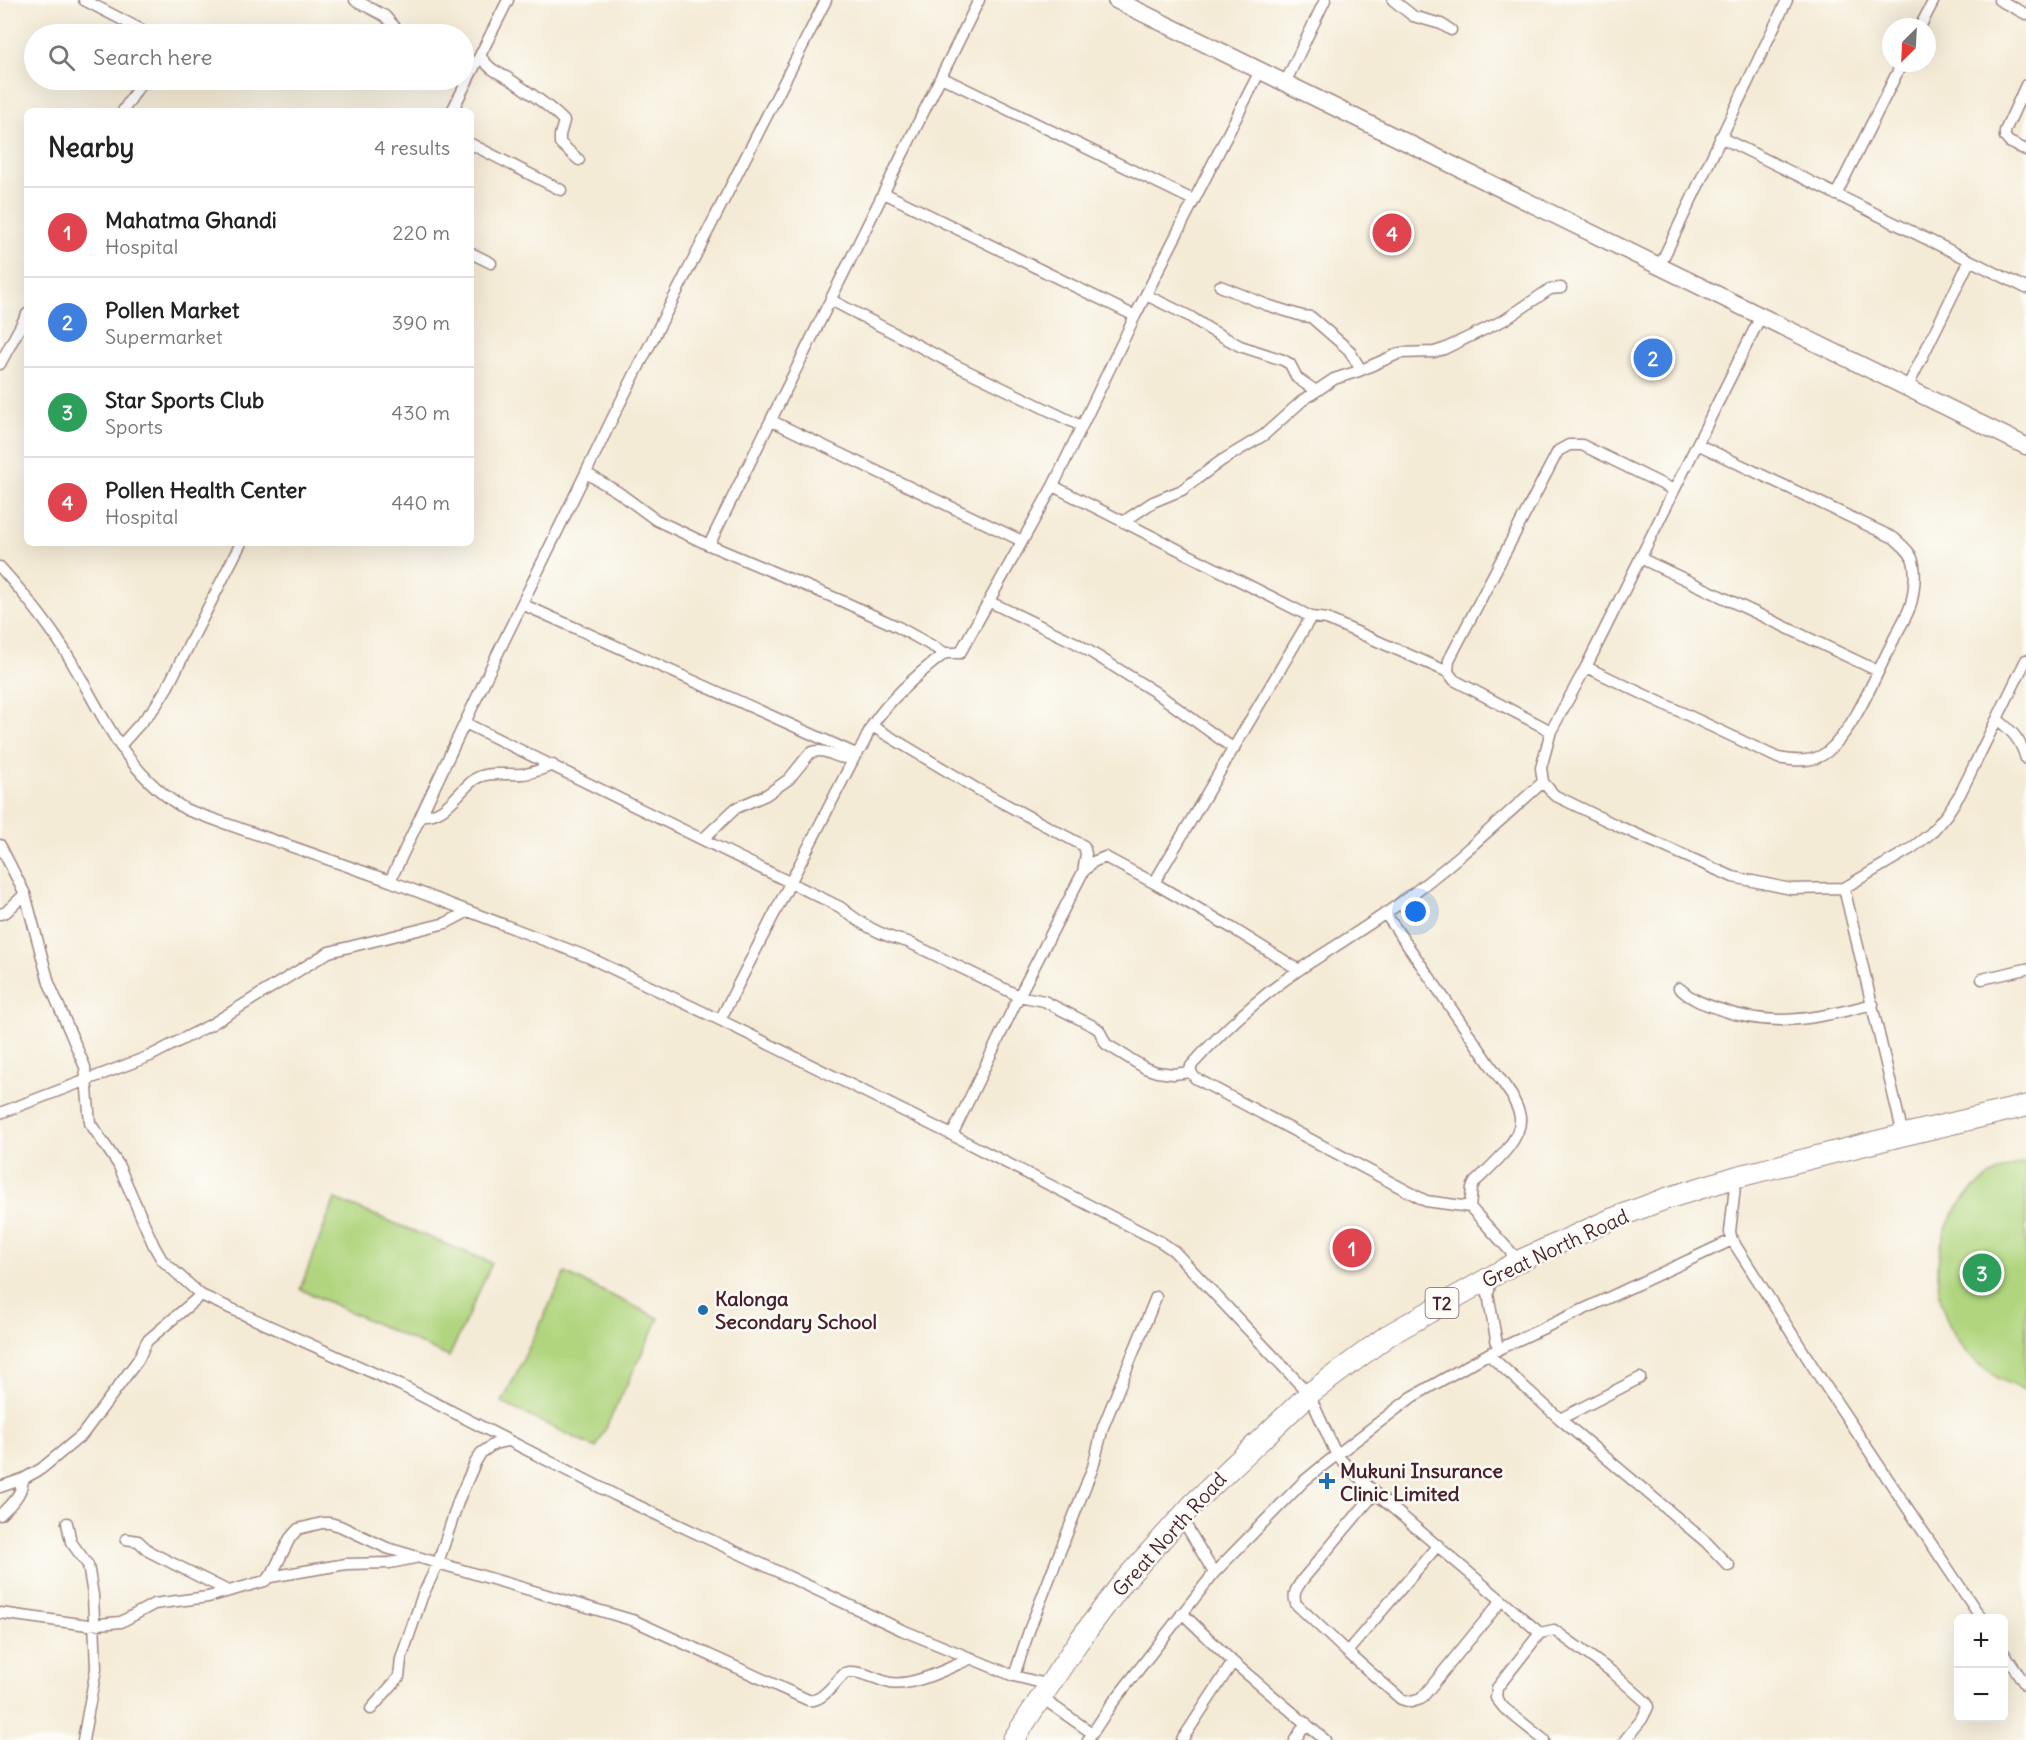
<!DOCTYPE html>
<meta charset="utf-8">
<style>
body{margin:0;font-family:Delius,sans-serif;background:#f2f2f2;color:#222}
.controls{position:absolute;right:18px;bottom:18px;display:grid;overflow:hidden;border-radius:9px;box-shadow:0 6px 24px #0002}
.controls button{width:54px;height:54px;display:grid;place-items:center;padding:0;border:0;border-bottom:2px solid #e0e0e0;background:#fff;color:#222;font:30px sans-serif}
.compass{position:absolute;left:1882px;top:18px;width:54px;height:54px;border-radius:50%;background:#fff;box-shadow:0 6px 24px #0002;rotate:204deg}
.you{position:absolute;left:1416px;top:912px;width:21px;height:21px;margin:-15px;border:4px solid #fff;border-radius:50%;background:#1a73e8;box-shadow:0 0 0 9px #1a73e833}
.badge{display:grid;place-items:center;width:39px;height:39px;border-radius:50%;background:#1f6fb2;color:#fff;font-size:20px;font-weight:700}
.pin{position:absolute;translate:-50% -50%;border:3px solid #fff;box-shadow:0 2px 6px #0006}
.list{margin:0;padding:0;list-style:none}
h2{display:flex;justify-content:space-between;align-items:center;height:78px;margin:0;padding:0 24px;font-size:26px}
h2 small{font-size:20px;font-weight:400;color:#767676}
.list li{display:grid;grid-template-columns:39px 1fr auto;gap:18px;align-items:center;box-sizing:border-box;height:90px;padding:0 24px;border-top:2px solid #e0e0e0}
.list b{display:block;font-size:22px;white-space:nowrap}
.list p{margin:0;font-size:20px;white-space:nowrap;color:#767676}
.list em{font-size:20px;font-style:normal;color:#767676}
.icon{flex:none;width:33px;height:33px;fill:none;stroke:currentColor;stroke-width:2;stroke-linecap:round;stroke-linejoin:round}
.map{position:relative;flex:none;width:2026px;height:1740px;overflow:hidden}
.search{position:absolute;background:#fff;box-shadow:0 6px 24px #0002;left:24px;top:24px;width:450px;height:66px;display:flex;align-items:center;gap:15px;box-sizing:border-box;padding:0 21px;border-radius:33px;color:#767676;font-size:22px}
.panel{position:absolute;background:#fff;box-shadow:0 6px 24px #0002;left:24px;top:108px;width:450px;height:438px;border-radius:9px}
.map>svg:first-child{display:block}
.green{fill:#b0d57e;stroke:#7d7a54;stroke-width:1.5}
.lines{fill:none;stroke-linecap:round;stroke-linejoin:round}
.street-casing{stroke:#9f8580;stroke-width:13}
.secondary-casing{stroke:#9f8580;stroke-width:19}
.highway-casing{stroke:#9f8580;stroke-width:23}
.street{stroke:#fff;stroke-width:10}
.secondary{stroke:#fff;stroke-width:16}
.highway{stroke:#fff;stroke-width:21}
.poi-dot{fill:#1f6fb2;stroke:#fdfcf7;stroke-width:2}
.labels{text-anchor:middle;dominant-baseline:central;stroke-width:5;stroke-linejoin:round;paint-order:stroke}
.shield{fill:#fdfcf7;stroke:#806168;stroke-width:1.5}
.shield-label{font-size:18px;font-weight:bold;fill:#4a1f2b}
.street-label{font-size:20px;fill:#4a1f2b;stroke:#fdfcf7}
.poi-label{font-size:20px;font-weight:bold;fill:#4a1f2b;stroke:#fdfcf7;text-anchor:start}
</style>
<div class="map">
<svg width="2026" height="1740" viewBox="0 0 2026 1740">
<rect width="100%" height="100%" fill="#fdfcf7"/>
<filter id="ink" filterUnits="userSpaceOnUse"><feTurbulence type="fractalNoise" baseFrequency=".0167" numOctaves="2"/><feDisplacementMap in="SourceGraphic" scale="12" xChannelSelector="R" yChannelSelector="G"/><feConvolveMatrix kernelMatrix="1 2 1 2 8 2 1 2 1" color-interpolation-filters="sRGB"/></filter>
<filter id="wash" filterUnits="userSpaceOnUse"><feTurbulence type="fractalNoise" baseFrequency=".008" numOctaves="4" result="noise"/><feDisplacementMap in="SourceGraphic" scale="24" xChannelSelector="R" yChannelSelector="G"/><feGaussianBlur stdDeviation="1.35" result="paint"/><feColorMatrix in="noise" values="0 0 0 0 0 0 0 0 0 0 0 0 0 0 0 0 0 1.4 0 .05"/><feComposite in="paint" operator="in"/></filter>
<g filter="url(#wash)">
<rect width="100%" height="100%" fill="#f4ebd6"/>
<path class="green" d="M2026,1162v228c-116,-35 -119,-199 0,-228z
M335,1199l157,64 -43,94 -149,-68z
M565,1273l94,45 -63,130 -94,-45z"/>
</g>
<g filter="url(#ink)">
<g class="lines">
<g class="street-casing">
<path id="street" d="M84,0l58,30 5,4
M355,0l30,16 16,18
M1393,0l20,16 28,8 10,6
M1999,0l27,14
M1920,27l14,-27
M480,56c12,17 18,15 34,26 17,12 35,23 50,39l-4,14v8l19,17
M941,77l252,123
M1285,83l40,-83
M2026,85l-21,46v6l4,5 17,8
M123,111l20,-31
M452,111l56,-111
M1720,137l306,151
M471,144l90,46
M884,193l251,123
M1836,195l66,-132
M471,253l20,10
M1659,267l128,-267
M1220,286l47,19 35,11 9,1 38,33 12,20
M1146,295l43,21 20,13 31,17 43,14 7,4 7,14 19,13
M831,300l122,64 128,62
M1761,316l-175,351 -35,64 -10,37 2,14 11,13 64,31 115,51 58,12 53,-1 68,-40 19,-15 16,-19 13,-20 66,-134
M0,364l27,-50
M1907,388l62,-126
M772,421l250,120
M586,473l32,19 38,28 53,25 133,56 56,26 47,26h15l93,-167 82,-170 125,-245
M1053,486l258,131 16,2 121,53
M1123,522l30,-20 29,-12 39,-29 43,-26 39,-35 31,-21 25,-8 41,-18 34,-1 10,-3 62,-30 44,-30 11,-1
M709,545l270,-545
M1640,558l238,113
M0,567c26,29 50,58 70,92 34,58 56,116 117,151l203,71 198,76 132,63 232,115 209,107 13,9 135,143 28,62 38,37 165,140
M990,602l86,41 79,49 79,57
M522,604l334,150 -136,266
M1586,667l192,91c16,3 35,5 49,-6 28,-23 49,-78 66,-111 5,-11 14,-24 18,-37 3,-12 6,-34 1,-46 -3,-8 -12,-14 -18,-20l-197,-94
M1997,719c15,12 24,21 29,40
M465,723l375,184c21,17 41,29 68,35l111,54 25,5 51,26 4,3 7,14 39,24 12,4 16,2 18,-2
M872,726l105,63 107,57 2,8 -3,18
M1551,731l-97,-51 -6,-8 1,-12 109,-209 11,-6h13l92,45
M120,746l35,-39 13,-21 73,-143
M422,815c24,2 36,-24 53,-36 12,-8 33,-4 47,-5 10,0 22,-6 31,-9
M703,839l33,-31 30,-13 23,-16 21,-26c17,-7 26,8 40,4 13,-3 16,-23 23,-33 19,-28 46,-51 72,-71
M0,845l25,49 24,89 36,84 5,56 28,41 36,82 8,14 39,35
M390,881l106,-224 120,-246 210,-411
M1844,888l59,247
M1385,913l127,183c2,6 8,15 8,22 2,23 -30,49 -45,64l-3,6 -2,19
M0,914l6,-2 19,-18
M1299,970l-67,-42 -78,-45 157,-266
M1982,979l44,-10
M1679,988c13,12 23,15 40,21 53,20 101,9 154,-5
M0,1113l150,-57 62,-32 117,-72 117,-29 23,-12
M952,1135l67,-139 64,-124 10,-10 12,-5 49,26
M1732,1240l87,136 162,242
M1519,1261l-49,-54 -44,-6 -231,-123 -4,-6v-6c32,-36 70,-70 109,-97 32,-21 65,-41 96,-63 52,-37 99,-81 147,-124
M1492,1276l-4,18 10,56
M1488,1354l72,65 146,123 23,24
M1560,1419l80,-41
M0,1487l23,-8 18,-10 41,-34 56,-75 9,-19 54,-46 199,90 215,110 287,135 112,46 36,9
M1375,1493l-72,86c-6,9 -11,14 -7,25l51,48 54,47 10,3 10,-3 80,-98
M0,1515c11,-11 22,-20 23,-36
M1181,1517l33,56
M67,1523l4,19 17,23 5,30 3,74 -13,71
M126,1539l12,2 12,11 78,39
M270,1577l76,-13 44,-1 25,-5
M0,1613l88,12 33,-3 33,-18 54,-7 57,-16 7,-7 18,-36 8,-9 24,-6h8l10,3 47,22 248,73 173,79c14,3 27,-18 37,-27l4,-1c14,-1 28,8 41,11 24,4 60,-16 82,-25
M1182,1613l51,49 92,78
M1347,1652l91,-107
M2004,1652l22,34
M1014,1676l16,-48 63,-161 10,-40 53,-130
M1042,1698l50,35
M371,1709l28,-32 2,-18 21,-62 16,-34 21,-64 16,-36 6,-10 13,-9 13,-3
M1088,1740l23,-35 103,-132 90,-92 17,-14 91,-70 76,-43 244,-114 -2,-8 6,-55
M1182,1740l51,-78
M1295,1740l11,-17
M1544,1740l-40,-32 -8,-10 1,-10 43,-55 14,-3 58,42 35,31 1,4 -6,12 -17,21"/>
</g>
<g class="secondary-casing">
<path id="secondary" d="M1116,0l910,446"/>
</g>
<g class="highway-casing">
<path id="highway" d="M1013,1740l65,-98 45,-60 71,-79 115,-109 78,-58 132,-75 93,-42 53,-20 71,-22 167,-42 123,-29"/>
</g>
<use href="#street" class="street"/>
<use href="#secondary" class="secondary"/>
<use href="#highway" class="highway"/>
</g>
</g>
<g class="poi-dot">
<circle cx="703" cy="1310" r="6"/>
<path d="M1324 1472h6v6h6v6h-6v6h-6v-6h-6v-6h6z"/>
</g>
<g class="labels">
<rect class="shield" x="1425.5" y="1288" width="33" height="30" rx="4.5"/>
<g class="shield-label">
<text x="1442" y="1303">T2</text>
</g>
<g class="street-label">
<text transform="translate(1555 1248) rotate(-25)">Great North Road</text>
<text transform="translate(1169 1534) rotate(-48)">Great North Road</text>
</g>
<g class="poi-label">
<text x="715" y="1298">Kalonga<tspan x="715" dy="23">Secondary School</tspan></text>
<text x="1340" y="1470">Mukuni Insurance<tspan x="1340" dy="23">Clinic Limited</tspan></text>
</g>
</g>
</svg>
<div class="controls">
<button>+</button>
<button>−</button>
</div>
<svg class="compass" viewBox="-18 -18 36 36"><path d="M0-13l5 13h-10z" fill="#e53935"/><path d="M0 13l5-13h-10z" fill="#767676"/></svg>
<div class="you"></div>
<div class="pin badge" style="left:1352px;top:1248px;background:#e0444e">1</div>
<div class="pin badge" style="left:1653px;top:358px;background:#3f7fe0">2</div>
<div class="pin badge" style="left:1982px;top:1273px;background:#2e9e5b">3</div>
<div class="pin badge" style="left:1392px;top:233px;background:#e0444e">4</div>
<div class="search"><svg class="icon" aria-label="search" viewBox="0 0 24 24"><circle cx="10" cy="10" r="6"/><path d="M15 15l6 6"/></svg>Search here</div>
<section class="panel">
<h2>Nearby<small>4 results</small></h2>
<ul class="list">
<li><span class="badge" style="background:#e0444e">1</span><div><b>Mahatma Ghandi</b><p>Hospital</p></div><em>220 m</em></li>
<li><span class="badge" style="background:#3f7fe0">2</span><div><b>Pollen Market</b><p>Supermarket</p></div><em>390 m</em></li>
<li><span class="badge" style="background:#2e9e5b">3</span><div><b>Star Sports Club</b><p>Sports</p></div><em>430 m</em></li>
<li><span class="badge" style="background:#e0444e">4</span><div><b>Pollen Health Center</b><p>Hospital</p></div><em>440 m</em></li>
</ul>
</section>
</div>
